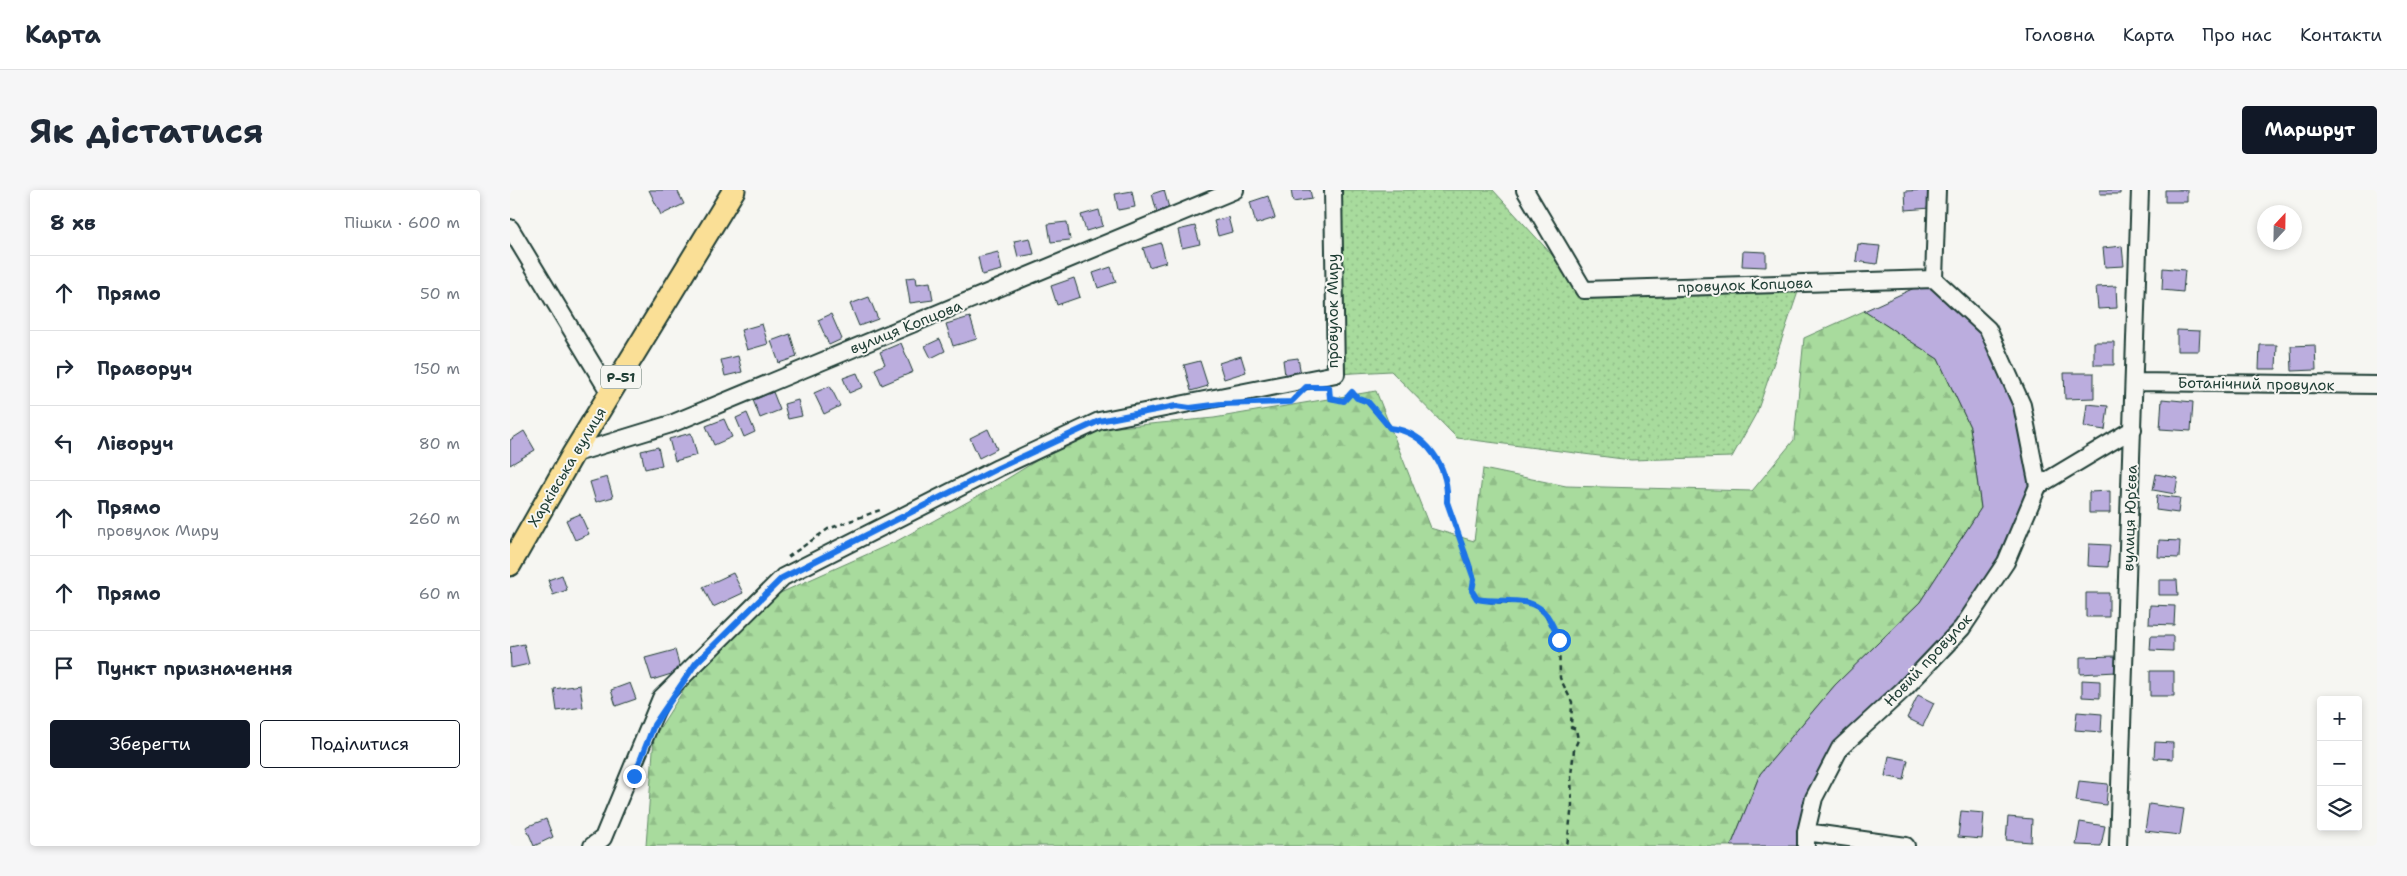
<!DOCTYPE html>
<html lang="uk">
<meta charset="utf-8">
<style>
body{margin:0;font-family:"Shantell Sans",sans-serif;background:#f6f6f7;color:#1f2937}
.controls{position:absolute;right:15px;bottom:15px;display:grid;overflow:hidden;border-radius:5px;box-shadow:0 2px 8px #0003}
.controls button{width:45px;height:45px;display:grid;place-items:center;padding:0;border:0;border-bottom:1px solid #e0e1e3;background:#fff;color:#1f2937;font:25px sans-serif}
.compass{position:absolute;left:1747px;top:15px;width:45px;height:45px;border-radius:50%;background:#fff;box-shadow:0 2px 8px #0003;rotate:22deg}
.stop{position:absolute;width:15px;height:15px;margin:-11px;border:4px solid #1a73e8;border-radius:50%;background:#fff}
.stop.end{background:#1a73e8;border-color:#fff;box-shadow:0 1px 5px #0008}
.list{margin:0;padding:0;list-style:none}
h2{display:flex;justify-content:space-between;align-items:center;height:65px;margin:0;padding:0 20px;font-size:21px}
h2 small{font-size:16px;font-weight:400;color:#747a83}
.list li{display:grid;grid-template-columns:32px 1fr auto;gap:15px;align-items:center;box-sizing:border-box;height:75px;padding:0 20px;border-top:1px solid #e0e1e3}
.list b{display:block;font-size:19px;white-space:nowrap}
.list p{margin:0;font-size:16px;white-space:nowrap;color:#747a83}
.list em{font-size:16px;font-style:normal;color:#747a83}
.actions{display:flex;gap:10px;padding:15px 20px}
.actions a{flex:1;padding:11px 0;border:1px solid #111827;border-radius:5px;text-align:center;font-size:18px;color:#111827}
.actions .main{background:#111827;color:#fff}
.icon{flex:none;width:28px;height:28px;fill:none;stroke:currentColor;stroke-width:2;stroke-linecap:round;stroke-linejoin:round}
.map{position:relative;flex:none;width:1867px;height:656px;overflow:hidden;border-radius:5px}
header{display:flex;align-items:center;gap:30px;box-sizing:border-box;height:70px;padding:0 25px;background:#fff;border-bottom:1px solid #e0e1e3}
header strong{font-size:24px}
nav{display:flex;gap:28px;margin-inline-start:auto;font-size:18px}
.intro{display:flex;align-items:center;justify-content:space-between;box-sizing:border-box;height:120px;padding:0 30px}
h1{margin:0;font-size:35px}
.button{padding:12px 22px;border-radius:5px;background:#111827;color:#fff;font-size:18px;font-weight:700}
main{display:flex;gap:30px;padding:0 30px}
aside{flex:1;background:#fff;border-radius:5px;box-shadow:0 2px 8px #0003}
.map>svg:first-child{display:block}
.grass{fill:url(#grass-dots);stroke:#648c68}
.forest{fill:url(#forest-firs);stroke:#648c68}
.building{fill:#bbadde;stroke:#1f3d34}
.lines{fill:none;stroke-linecap:round;stroke-linejoin:round}
.minor-casing{stroke:#1f3d34;stroke-width:20}
.major-casing{stroke:#1f3d34;stroke-width:25}
.path{stroke:#1f3d34;stroke-width:2.5;stroke-dasharray:5 4;stroke-linecap:butt}
.minor{stroke:#f6f6f2;stroke-width:16}
.major{stroke:#fadf96;stroke-width:21}
.route{stroke:#1a73e8;stroke-width:6}
.labels{text-anchor:middle;dominant-baseline:central;stroke-width:4;stroke-linejoin:round;paint-order:stroke}
.shield{fill:#f6f6f2;stroke:#60746d;stroke-width:1}
.shield-label{font-size:14px;font-weight:bold;fill:#1f3d34}
.street-label{font-size:15px;fill:#1f3d34;stroke:#f6f6f2}
</style>
<header>
<strong>Карта</strong>
<nav><a>Головна</a><a>Карта</a><a>Про нас</a><a>Контакти</a></nav>
</header>
<div class="intro"><h1>Як дістатися</h1><a class="button">Маршрут</a></div>
<main>
<aside>
<h2>8 хв<small>Пішки · 600 m</small></h2>
<ul class="list">
<li><svg class="icon" aria-label="ahead" viewBox="0 0 24 24"><path d="M12 20V5M6 11l6-6 6 6"/></svg><div><b>Прямо</b></div><em>50 m</em></li>
<li><svg class="icon" aria-label="right" viewBox="0 0 24 24"><path d="M7 20v-9h11M14 6l5 5-5 5"/></svg><div><b>Праворуч</b></div><em>150 m</em></li>
<li><svg class="icon" aria-label="left" viewBox="0 0 24 24"><path d="M17 20v-9H6M10 6l-5 5 5 5"/></svg><div><b>Ліворуч</b></div><em>80 m</em></li>
<li><svg class="icon" aria-label="ahead" viewBox="0 0 24 24"><path d="M12 20V5M6 11l6-6 6 6"/></svg><div><b>Прямо</b><p>провулок Миру</p></div><em>260 m</em></li>
<li><svg class="icon" aria-label="ahead" viewBox="0 0 24 24"><path d="M12 20V5M6 11l6-6 6 6"/></svg><div><b>Прямо</b></div><em>60 m</em></li>
<li><svg class="icon" aria-label="arrive" viewBox="0 0 24 24"><path d="M6 21V4h12l-3 4 3 4H6"/></svg><div><b>Пункт призначення</b></div></li>
</ul>
<div class="actions"><a class="main">Зберегти</a><a>Поділитися</a></div>
</aside>
<div class="map">
<svg width="1867" height="656" viewBox="0 0 1867 656">
<defs>
<pattern id="grass-dots" width="8" height="8" patternUnits="userSpaceOnUse" patternTransform="scale(1.25)"><rect width="8" height="8" fill="#a8db9d"/><path d="M2 2h.1M6 6h.1" fill="none" stroke="#90bd88" stroke-width="1.8" stroke-linecap="round"/></pattern>
<pattern id="forest-firs" width="22" height="20" patternUnits="userSpaceOnUse" patternTransform="scale(1.25)"><rect width="22" height="20" fill="#a8db9d"/><path d="M5 1l3.5 6h-7zM16 11l3.5 6h-7z" fill="#90bd88"/></pattern>
</defs>
<rect width="100%" height="100%" fill="#f6f6f2"/>
<filter id="ink" filterUnits="userSpaceOnUse"><feTurbulence type="fractalNoise" baseFrequency=".02" numOctaves="2"/><feDisplacementMap in="SourceGraphic" scale="10" xChannelSelector="R" yChannelSelector="G"/><feConvolveMatrix kernelMatrix="1 2 1 2 8 2 1 2 1" color-interpolation-filters="sRGB"/></filter>
<g filter="url(#ink)">
<path class="grass" d="M823,0h160l91,100 217,-7 -44,129 -25,45 -101,3 -174,-22 -66,-67 -55,3z"/>
<path class="forest" d="M1354,121l74,48 32,68 11,81 -61,94 -85,83 -75,89 -29,72h-1085l8,-109 58,-92 66,-51 119,-53 92,-51 97,-60 128,-12 162,-27 54,137 44,13 9,-72 83,17 186,5 42,-51 10,-102z"/>
<path class="building" d="M139,0h28l7,14 -23,11z
M654,0l5,18 -12,4 -5,-18z
M781,0h19l2,9 -19,3z
M1419,0l1,18 -24,2 -1,-19z
M1590,0h20v4h-20z
M1655,0h22v12h-22z
M622,1l3,16 -17,3 -3,-16z
M758,6l7,22 -19,6 -6,-22z
M589,20l4,16 -17,5 -5,-16z
M718,27l4,15 -14,4 -4,-15z
M557,32l3,18 -19,2 -3,-18z
M685,36l5,18 -18,4 -4,-18z
M520,48l4,16 -16,3 -4,-16z
M651,53l5,19 -17,5 -6,-19z
M1348,54l22,2 -3,18 -21,-3z
M1612,56l2,20 -19,1 -2,-19z
M1233,61l23,1v15l-24,-1z
M488,62l4,18 -20,5 -4,-18z
M601,77l5,15 -18,6 -5,-15z
M1653,78l22,2 -2,22 -21,-2z
M406,87l1,7 13,-2 3,18 -23,3 -4,-25z
M564,88l6,19 -23,8 -6,-19z
M1424,89l54,50 34,76 16,81 -76,142 -122,120 -26,50 -8,48h-75l29,-72 75,-89 85,-83 61,-94 -11,-81 -32,-68 -74,-48z
M1606,96l1,22 -19,1 -2,-22z
M359,107l9,22 -19,7 -9,-22z
M321,124l11,25 -13,6 -11,-25z
M460,127l7,22 -24,7 -7,-22z
M252,134l6,20 -21,6 -6,-20z
M1667,140l23,1 -1,20h-22z
M280,144l7,23 -18,6 -8,-22z
M430,149l5,12 -14,7 -6,-12z
M1584,152h20v23h-20z
M391,153l12,29 -31,13 -7,-16 10,-5 -5,-12z
M1750,155h17l-1,24h-17z
M1805,155l1,25 -24,1 -1,-25z
M228,166l4,16 -17,4 -4,-16z
M731,166l5,16 -22,7 -5,-16z
M788,168l4,22 -16,3 -3,-23z
M690,171l8,25 -17,5 -7,-26z
M347,183l6,14 -14,6 -6,-15z
M1554,183h30v25l-29,1z
M320,196l10,20 -16,8 -10,-21z
M263,202l7,18 -20,8 -7,-18z
M1652,209l31,3 -2,29 -31,-2z
M288,210l4,16 -14,3 -4,-15z
M1577,214l21,2 -3,24 -21,-3z
M237,223l8,19 -11,5 -8,-19z
M214,229l8,18 -18,8 -8,-19z
M478,239l9,20 -18,9 -9,-20z
M14,241l11,19 -25,15v-25z
M181,243l6,22 -22,6 -6,-22z
M148,257l4,18 -17,4 -4,-18z
M1646,284l22,4 -3,16 -22,-4z
M97,287l6,20 -17,5 -6,-20z
M1600,301v22h-21v-21z
M1647,305l23,3 -2,15 -22,-3z
M70,324l9,20 -14,6 -9,-20z
M1649,350l21,1 -1,17 -21,-1z
M1579,354l21,1 -2,22 -20,-1z
M223,383l10,20 -30,14 -10,-20z
M52,385l5,15 -14,5 -5,-15z
M1649,390h18l1,15h-19z
M1576,403h23v24h-23z
M1640,415l25,1 -1,19 -25,-1z
M1641,446h22v15l-23,-1z
M14,454l5,20 -18,4 -1,-21z
M165,460l6,21 -29,9 -7,-22z
M1606,466v16l-36,2v-17z
M1640,481h24v25h-24z
M1572,490l18,1v17l-18,-1z
M120,493l6,16 -20,7 -5,-16z
M70,495l3,22 -26,4 -3,-22z
M1408,505l16,8 -11,23 -16,-8z
M1567,522l25,2 -1,18 -26,-2z
M1645,552l18,1v16l-19,-1z
M1379,566l19,4 -4,20 -19,-4z
M1569,591l29,3 -2,21 -30,-4z
M1639,614l35,5 -4,26 -35,-4z
M1451,621l23,2 -2,26 -24,-2z
M1498,627l24,2 -1,23 -25,-2z
M36,629l7,18 -19,9 -8,-19z
M1570,632l25,4 -4,20 -25,-1z"/>
<g class="lines">
<g class="minor-casing">
<path id="minor" d="M1015,0l59,100 350,-11
M0,38l101,167
M1424,89l54,50 34,76 16,81
M1424,89l3,-89
M1624,192l243,3
M63,264l98,-30 564,-234
M1296,642l100,14
M82,656l11,-8 58,-140 122,-121 215,-109 101,-47 237,-47 -3,-184
M1296,656v-14l8,-34 26,-50 64,-59 58,-61 44,-66 32,-76 95,-57
M1608,656l22,-656"/>
</g>
<g class="major-casing">
<path id="major" d="M0,375l63,-111 161,-264"/>
</g>
<path class="path" d="M819,200l1,9 14,2 8,-9 5,6 10,4 23,26c37,4 58,39 57,74l25,69 2,8 -2,12 5,8 14,3h39l15,11 14,27 1,38 12,24 -1,25 5,2 2,11 -4,10 -3,25 1,30 -5,41
M766,212h15l5,-5
M278,367l40,-28 52,-19"/>
<use href="#minor" class="minor"/>
<use href="#major" class="major"/>
</g>
</g>
<g class="lines" filter="url(#ink)">
<path class="route" d="M124,586l20,-51 42,-62 86,-85 216,-110 101,-47 77,-15 14,2 31,-4 70,-2 15,-15h23l1,11 14,3 8,-9 5,6 11,4 22,26c37,4 59,39 57,74l27,77 -2,12 5,8c22,5 51,-4 67,13 7,7 11,19 15,28"/>
</g>
<g class="labels">
<rect class="shield" x="91" y="175.5" width="40" height="23" rx="4"/>
<g class="shield-label">
<text x="111" y="187">Р-51</text>
</g>
<g class="street-label">
<text transform="translate(1235 95) rotate(-2)">провулок Копцова</text>
<text transform="translate(823 121) rotate(-90)">провулок Миру</text>
<text transform="translate(396 137) rotate(-22)">вулиця Копцова</text>
<text transform="translate(1746 194) rotate(1)">Ботанічний провулок</text>
<text transform="translate(57 277) rotate(-59)">Харківська вулиця</text>
<text transform="translate(1620 328) rotate(-88)">вулиця Юр'єва</text>
<text transform="translate(1418 470) rotate(-47)">Новий провулок</text>
</g>
</g>
</svg>
<div class="controls">
<button>+</button>
<button>−</button>
<button><svg class="icon" aria-label="layers" viewBox="0 0 24 24"><path d="M12 4l9 5-9 5-9-5zM3 14l9 5 9-5"/></svg></button>
</div>
<svg class="compass" viewBox="-18 -18 36 36"><path d="M0-13l5 13h-10z" fill="#e53935"/><path d="M0 13l5-13h-10z" fill="#747a83"/></svg>
<div class="stop" style="left:1049px;top:450px"></div>
<div class="stop end" style="left:124px;top:586px"></div>
</div>
</main>
